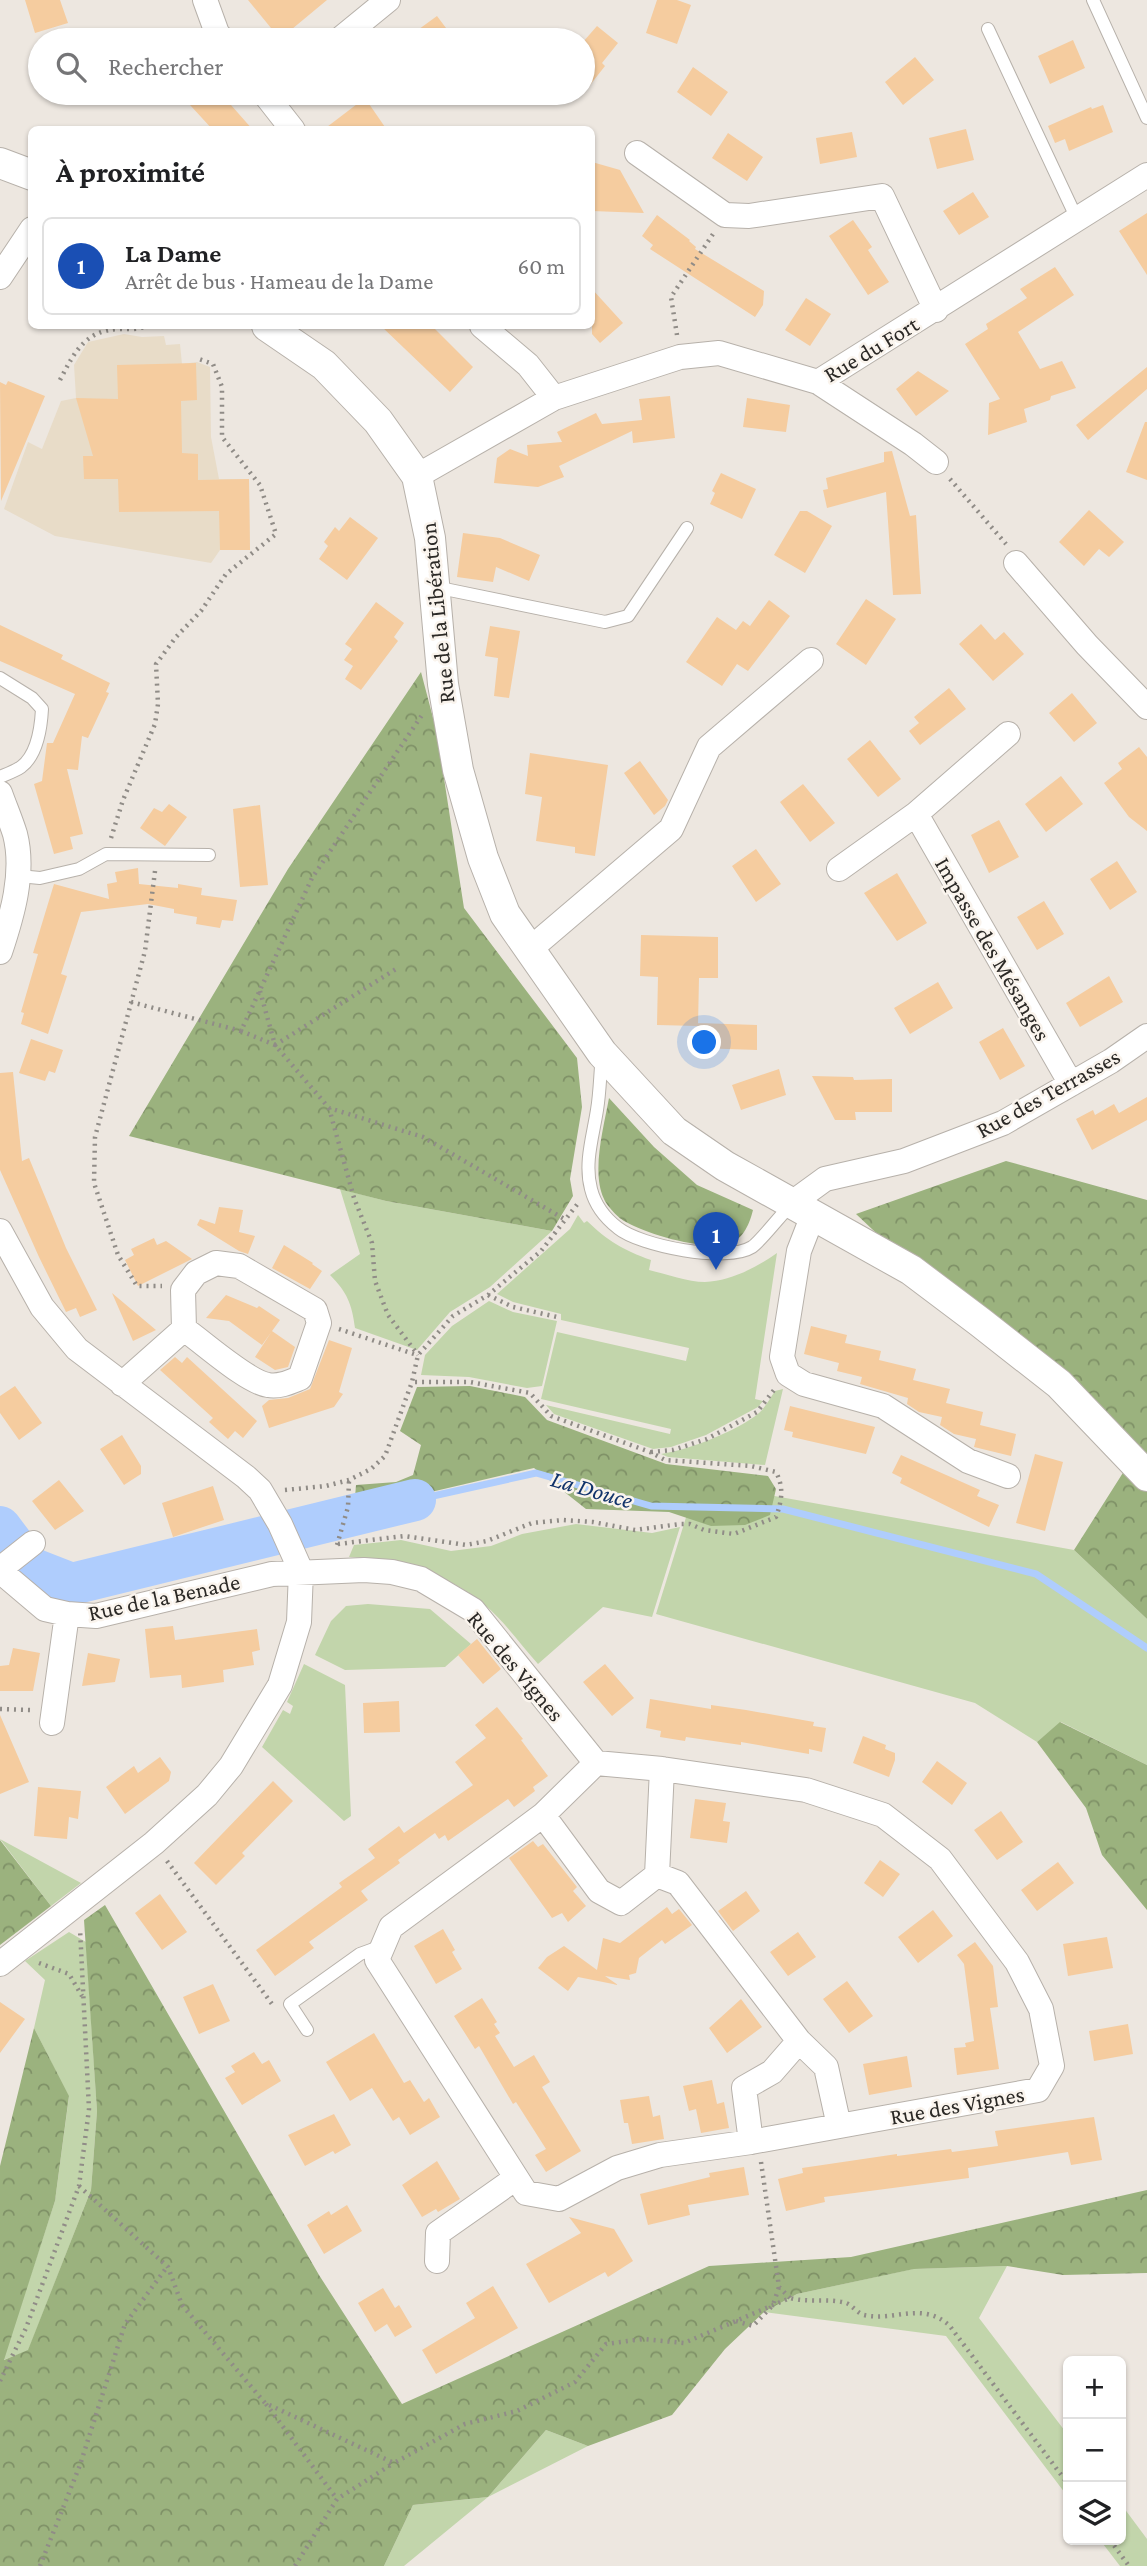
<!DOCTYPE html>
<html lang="fr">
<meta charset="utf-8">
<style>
body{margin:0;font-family:"Crimson Pro",serif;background:#f6f6f6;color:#202124}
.controls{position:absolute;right:21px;bottom:21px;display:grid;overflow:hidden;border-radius:10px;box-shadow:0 2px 5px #0004}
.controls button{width:63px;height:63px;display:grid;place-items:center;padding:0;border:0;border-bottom:2px solid #e0e0e0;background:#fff;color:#202124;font:35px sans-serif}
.you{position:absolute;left:705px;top:1043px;width:24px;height:24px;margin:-18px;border:5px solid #fff;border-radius:50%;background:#1a73e8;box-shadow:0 0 0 10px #1a73e833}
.badge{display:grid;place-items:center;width:46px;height:46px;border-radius:50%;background:#7c3aed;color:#fff;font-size:23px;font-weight:700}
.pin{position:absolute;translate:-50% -58px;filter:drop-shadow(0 2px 4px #0008)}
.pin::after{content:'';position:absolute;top:37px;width:24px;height:21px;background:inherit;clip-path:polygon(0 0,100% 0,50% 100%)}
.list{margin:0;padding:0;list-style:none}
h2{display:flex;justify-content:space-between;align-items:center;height:91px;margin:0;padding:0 28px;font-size:30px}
h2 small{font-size:23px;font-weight:400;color:#757577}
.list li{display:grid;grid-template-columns:46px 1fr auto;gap:21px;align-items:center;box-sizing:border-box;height:98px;margin:0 14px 14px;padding:0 14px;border:2px solid #e0e0e0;border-radius:10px}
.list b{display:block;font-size:26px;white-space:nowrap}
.list p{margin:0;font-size:23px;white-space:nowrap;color:#757577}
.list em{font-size:23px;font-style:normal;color:#757577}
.icon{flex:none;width:38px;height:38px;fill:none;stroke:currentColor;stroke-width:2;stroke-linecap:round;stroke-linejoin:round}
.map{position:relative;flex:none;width:1147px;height:2566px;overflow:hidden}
.search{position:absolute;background:#fff;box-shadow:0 2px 5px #0004;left:28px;top:28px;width:567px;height:77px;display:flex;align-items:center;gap:18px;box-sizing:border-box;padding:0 24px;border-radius:38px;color:#757577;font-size:26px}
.panel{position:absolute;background:#fff;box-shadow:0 2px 5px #0004;left:28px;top:126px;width:567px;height:203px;border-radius:10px}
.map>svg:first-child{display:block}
.education{fill:#e8dcc8}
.grass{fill:#c2d5ab}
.forest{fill:url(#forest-crowns)}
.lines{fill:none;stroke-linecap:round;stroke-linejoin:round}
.stream{stroke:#afcdfd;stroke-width:7}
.river{stroke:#afcdfd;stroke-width:42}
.building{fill:#f5cc9f}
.service-casing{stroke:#b7b1aa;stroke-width:14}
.minor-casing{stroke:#b7b1aa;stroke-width:26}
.tertiary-casing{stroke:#b7b1aa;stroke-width:32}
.path{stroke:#908c87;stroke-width:4.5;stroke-dasharray:2 5;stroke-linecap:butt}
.service{stroke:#fff;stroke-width:12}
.minor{stroke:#fff;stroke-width:24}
.tertiary{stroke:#fff;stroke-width:30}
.labels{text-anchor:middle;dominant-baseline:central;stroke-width:5;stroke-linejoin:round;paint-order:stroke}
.street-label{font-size:23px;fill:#2b2926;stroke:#faf4ed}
.water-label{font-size:24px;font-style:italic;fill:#11336b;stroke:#faf4ed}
</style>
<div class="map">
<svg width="1147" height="2566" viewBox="0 0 1147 2566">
<defs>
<pattern id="forest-crowns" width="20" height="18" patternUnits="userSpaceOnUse" patternTransform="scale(1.75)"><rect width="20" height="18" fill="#9bb27e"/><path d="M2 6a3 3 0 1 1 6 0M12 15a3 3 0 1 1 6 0" fill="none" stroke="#7f9167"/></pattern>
</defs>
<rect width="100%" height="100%" fill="#ede7e0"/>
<path class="education" d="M124,334l18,3 22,-1 2,9 14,-1 2,20 15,-2 13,5 1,70 8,42h30l1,71h-30l-9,13 -156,-27 -51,-27 24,-67 14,7 19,-48 15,-3 -2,-33 14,-23z"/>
<path class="grass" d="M340,1189l46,12 166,30 -62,56 -40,25 -33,38 -62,-22c-3,-24 -8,-36 -25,-53l30,-21z
M578,1215l6,8 3,-2c21,20 36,29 64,39l-2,10c17,4 39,12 56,12 26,-1 52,-15 72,-29l-22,146 8,2 -5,6 -52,28 -35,12 -18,2 -99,-35 -8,-9 124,29 1,-5 -130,-30 16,-67 129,29 3,-13 -128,-28v-6l-48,-12 -16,-8 73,-65z
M489,1301l24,11 44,9 -15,65 -15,2 -58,-11 -48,-2 4,-20 27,-29z
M783,1389l-18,76 -97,-8 -7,-3c28,-4 76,-23 98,-41 6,-5 11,-15 16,-22z
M697,1482l377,68 73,69v146l-86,-43 -24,20 -62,-39 -319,-89z
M576,1524l76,9 28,-6 -28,90 -49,-10 -65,57c-17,-19 -34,-43 -54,-60 -39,-32 -86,-44 -135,-47l5,-12 47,-5 50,11 40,-5 31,-12z
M368,1604l62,5 41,35 -26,23 -100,3 -30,-15 16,-34 15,-15z
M304,1664l41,21 6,131 -7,5 -82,-74 21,-37 7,4 3,-8 -6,-4z
M0,1839l81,44 -30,23z
M69,1932l17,10 11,169 -6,79 -63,161 -25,9 52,-159 14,-104 -35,-69 11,-48 -20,-19z
M1007,2266l-28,52 89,117v62l-122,-161 -182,-24 33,-18 116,-25z
M546,2430l42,16 -100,51 -84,69h-20l29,-61 75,-8z
M1121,2504l26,35v27h-27l-20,-26h21z"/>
<path class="forest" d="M421,672l16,61 27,175 113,150 5,49 -12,72 3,17 -21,35 -166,-30 -257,-65 159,-267z
M609,1098l45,49 43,38 56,25c-3,12 -9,29 -23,33 -26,8 -81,-8 -104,-21 -7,-3 -19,-16 -22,-23 -13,-27 0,-73 5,-101z
M1006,1161l141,39v419l-73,-69 52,-82 -270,-254z
M470,1386l55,11 22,23 119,44 102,12 8,13 -6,26 -25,10 -34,1 -42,-14 -83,-3 -52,-41 -180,42 2,-25 40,-3 17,-7 8,-30 -21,-14 17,-44z
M1060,1722l87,43v145l-45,-55 -16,-47 -49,-66z
M0,1840l51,66 -51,39z
M105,1905l214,370 83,129 307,-138 142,-9 296,-67v83l-84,2 -56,-9 -93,3 -117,25 -33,18 -39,37 -53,66 -84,31 -42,-16 -58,67 -75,8 -29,61h-384v-400l34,-138 35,68 -14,105 -51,159 24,-10 63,-160 6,-79 -13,-191z"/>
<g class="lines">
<path class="stream" d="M415,1500l121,-27 115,33 132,3 253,65 111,74"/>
<path class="river" d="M0,1527l31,41 41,16 343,-84"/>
</g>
<path class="building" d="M25,0h35l8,23 -33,10z
M248,0h79l-47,39z
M657,0h20l14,5 -14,39 -31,-11z
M437,16l18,24h-51z
M597,26l21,17 -16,20 3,3 -22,28v-52z
M1073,40l12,28 -35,16 -12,-28z
M915,57l19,23 -31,25 -18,-23z
M693,67l35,25 -17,24 -34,-24z
M179,93h64l-12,12 22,25h-40z
M365,98l22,32h-64z
M1103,105l10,27 -44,19 -4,-12 -10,4 -7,-17 43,-19 1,2z
M966,129l8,31 -37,9 -8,-31z
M852,132l5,25 -37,7 -4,-26z
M728,133l35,24 -16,24 -35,-23z
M592,162l28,8 24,43 -52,-2z
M973,192l16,25 -30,18 -16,-24z
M1147,213v62l-28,-44z
M657,215l33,25 -1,1 7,6 -1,2 69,42 -1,14 -8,12 -105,-68 3,-4 -11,-9z
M853,220l19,27 -4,3 21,32 -21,13 -39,-59z
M1055,267l19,28 -56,37 22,37 22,-8 14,27 -25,8 -1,4 -26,9 3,13 -39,13 1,-32 11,-4 -35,-55 23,-15 -2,-5 41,-26 -7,-9z
M592,289l31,34 -23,20 -8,-9z
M806,298l25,16 -21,32 -25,-16z
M381,326h51l41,41 -23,25z
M196,363l1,37 -16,1 1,52 16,1v26l51,-1 1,71h-30l-1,-39 -100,1 -1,-33h-34l-1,-23h10l-17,-58 42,1 -1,-34z
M1147,367v22l-59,51 -12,-15z
M918,371l31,20 -33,25 -20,-27z
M8,381l37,15 -44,105 -1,-119 6,3z
M670,396l5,42 -42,5 -1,-12 -73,35 5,11 -26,10 -44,-4 3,-25 13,-9 18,7 -1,-11 35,-3 -5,-10 39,-19 6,11 40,-4 -3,-21z
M747,398l43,7 -4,27 -43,-5z
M1145,422h2v58l-21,-8z
M892,451l18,65 6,-1 5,79 -28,1 -7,-103 -59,16 -4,-18 5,-1 -2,-11 58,-16v-10z
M721,473l35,16 -14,30 -32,-15 5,-11 -3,-2z
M1089,510l35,32 -15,15 -10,-8 -15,17 -25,-24z
M800,511h7l25,15 -27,47 -31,-18z
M350,517l28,21 -31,42 -28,-21 9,-13 -4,-4 11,-15 4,4z
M463,533l37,5 40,17 -11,26 -33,-14 -3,15 -36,-5z
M866,599l30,20 -30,46 -30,-21z
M769,600l21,16 -42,55 -11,-7 -15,22 -36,-24 31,-45 19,13 7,-9 7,5z
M376,602l28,21 -10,14 4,4 -37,49 -16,-11 8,-13 -9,-6 8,-11 -7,-5z
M981,624l14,16 9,-8 20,22 -31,27 -34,-37z
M0,625l63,30 -2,4 49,24 -4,9 3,1 -21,45 -6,-2 -4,34 -11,-1 16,65 -13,3 3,12 -19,5 -20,-70 8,-3 5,-38h6l22,-49 -75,-33z
M490,626l30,5 -11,67 -15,-2 4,-38 -13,-2z
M949,688l17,21 -46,36 -11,-14 10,-8 -5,-6z
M1072,693l25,30 -23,19 -25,-29z
M870,740l31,39 -23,18 -31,-38z
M1139,747l8,10v74l-18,-14 -25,-34 18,-14 -4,-6z
M530,753l78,12 -13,91 -20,-3v-6l-39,-6 6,-44 -17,-3z
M640,761l28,39 -3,6 -11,9 -30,-42z
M1061,776l22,28 -37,28 -21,-28z
M803,784l32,39 -25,19 -30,-40z
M169,804l18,13 -22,29 -25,-18 14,-20 8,4z
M260,805l8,80 -28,2 -7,-78z
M999,820l20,37 -30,16 -18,-38z
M756,849l25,35 -25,18 -24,-36z
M1117,861l20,31 -27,18 -20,-31z
M138,868l1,16 39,4v-4l24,4 -1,7 36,5 -4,21 -11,-1 -2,8 -24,-4 1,-7 -23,-4v-4l-26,-5 -67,8 -20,62 6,2 -19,58 -27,-10 3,-11 -3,-1 17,-58 -5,-1 21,-69 55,15 -2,-15 10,-2 -2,-10z
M897,873l30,50 -30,18 -33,-48z
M1044,901l20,33 -27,16 -20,-33z
M641,935l77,2v41h-19l-1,48 -41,-1 1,-48 -18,-1z
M1109,976l14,26 -43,25 -14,-24z
M938,982l15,26 -43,26 -16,-26z
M698,1023l59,2v25l-59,-2z
M1003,1028l22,38 -25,14 -21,-38z
M31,1039l32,11 -8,23 -6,-2 -4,10 -26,-8z
M779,1069l7,26 -45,15 -9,-25z
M13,1072l9,89 7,-3 37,90 31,62 -17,7 -4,-9 -10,4 -27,-55 -39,-87v-97z
M812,1076l41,1 1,3 38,-1v33h-37l1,8h-21z
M1147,1097v23l-55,30 -16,-31 17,-9 2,5 19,-11 5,9z
M219,1207l24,3 -4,22 16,4 -7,18 -9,-3 -42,-26 3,-6 15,5z
M154,1238l3,7 9,-4 26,18 -54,27 -13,-26 9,-5 -3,-6z
M284,1245l29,18 -1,1 10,7 -12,18 -38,-21z
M112,1293l44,37 -23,11z
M226,1295l31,13 2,-2 21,14 -18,25 -33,-24 -23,-3z
M811,1326l36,9 -2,8 36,8 -2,9 37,9 -3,11 37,9 -4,14 37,9 -3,13 36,9 -5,22 -37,-9 2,-8 -22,-5 -14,-9 2,-8 -23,-5 -12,-8 1,-6 -48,-14 2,-7 -25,-6 2,-8 -35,-9z
M272,1331l23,16 -7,20 -13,3 -20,-13z
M329,1340l23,8 -13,44 4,2 -9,13 -65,21 -7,-22 7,-6 19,-2 22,-9z
M175,1357l7,6 5,-6 70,64 -14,17 -8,-7 -7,8 -19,-17 4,-4 -53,-48z
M15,1386l27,37 -23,17 -19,-27v-17z
M790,1406l85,21 -9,27 -74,-17 1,-5 -9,-2z
M122,1435l19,31v8l-17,11 -24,-36z
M1035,1454l28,8 -18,69 -29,-8z
M901,1455l79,35 -3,6 22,9 -10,22 -89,-44 2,-5 -10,-5z
M59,1480l25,31 -29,19 -23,-29z
M213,1486l11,34 -51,17 -11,-34z
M173,1626l2,14 82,-11 3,21 -8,2 2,13 -31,5 1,12 -42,6 -1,-13 -31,3 -5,-49z
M477,1639l24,30 -18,15 -25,-29z
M13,1648l27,5 -7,38h-33v-25l9,-1z
M88,1653l32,6 -5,23 -33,4z
M605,1664l29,34 -22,18 -29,-34z
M650,1699l61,10v-4l35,5 68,12 -1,4 13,2 -4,24 -13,-3v5l-68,-12v3l-55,-8 -1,4 -25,-4 1,-6 -15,-3z
M399,1701l1,31 -36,1 -1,-30z
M497,1707l26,32 -2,1 27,36 -15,11 2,4 -21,16 -6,-8 -60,42 -3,-6 -6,4 -4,-6 -37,27 2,3 -39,28 7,9 -59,42 5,6 -39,28 -19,-26 86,-63 -3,-4 36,-25 -7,-9 31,-23 5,7 69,-48 -18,-23 31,-24 -11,-13z
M0,1715l29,67 -29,12z
M863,1736l23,9 -1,4 10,4v7l-6,17 -36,-14z
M160,1757l11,15 -2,9 -44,33 -19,-27 28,-21 4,7z
M937,1761l30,22 -15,22 -30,-23z
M273,1781l20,20 -51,52 3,3 -29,29 -22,-22z
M38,1787l43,4 -3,28 -9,-2 -2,22 -33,-3z
M695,1799l31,4 -3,18 7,1 -3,21 -37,-5z
M1001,1811l22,31 -26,18 -23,-30z
M533,1841l5,6 5,-3 34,43 -4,4 13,15 -18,16 -6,-9 -10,5 -43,-60z
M880,1860l20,14 -17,23 -19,-14z
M1058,1862l16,21 -37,28 -16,-21z
M746,1891l14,20 -27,20 -15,-20z
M160,1894l27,38 -25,18 -27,-37z
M667,1907l5,7 7,-5 13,16 -27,19 -3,-4 -23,18 -3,15 -7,2 1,5 -25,-4 13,9 -40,-8 -10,14 -30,-23 9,-11 17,-11 33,24 6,-32 17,5z
M933,1910l20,26 -35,27 -20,-26z
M443,1929l12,21 -3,2 10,17 -26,15 -22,-38z
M798,1932l18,25 -28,19 -18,-24z
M1107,1937l6,31 -45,8 -5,-32z
M975,1942l18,24 5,41 -8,1 9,61 -42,6 -3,-27 12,-1 -1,-4 9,-2 -10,-77 -7,-9z
M847,1981l26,35 -24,17 -26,-34z
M213,1984l17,37 -31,13 -16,-37z
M482,1998l15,24 -3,2 6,9 -5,3 19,31 20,-12 16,27 -8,5 39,64 -35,21 -11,-17 11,-6 -30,-47 -3,2 -34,-58 -4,3 -21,-33z
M741,1999l21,28 -35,26 -18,-25z
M0,2002l25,17 -25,34z
M1128,2024l5,30 -39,7 -5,-30z
M374,2033l30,50 6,-3 14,22 5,-4 11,19 -30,18 -11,-18 -6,4 -21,-33 -22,13 -24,-39z
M254,2052l8,12 7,-4 12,21 -39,24 -17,-27 10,-6 -4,-6z
M907,2056l5,31 -43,8 -6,-31z
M712,2080l5,24 7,-2 5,26 -28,5 -5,-24 -7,2 -6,-25z
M649,2096l4,21 7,-2 4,24 -32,5 -4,-21h-4l-4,-23z
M334,2114l17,31 -16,9 -2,-3 -28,15 -17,-31z
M1094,2117l8,43 -31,5 -3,-13 -100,16 1,10 -145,19 1,5 -39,9 -8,-32 25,-6 -1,-5 95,-14v2l54,-7 1,3 46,-6 -3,-15z
M437,2161l23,38 -22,13 -2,-3 -14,8 -20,-32z
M744,2167l5,28 -61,10 2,10 -42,10 -8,-31 70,-17 -1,-4z
M347,2205l15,26 -38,23 -17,-29 22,-14 2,4z
M569,2217l45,12 19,32 -25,16 -3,-5 -56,31 -23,-39 55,-31z
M493,2286l25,42 -82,46 -14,-24 53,-32 -9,-15z
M383,2288l12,20 4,-3 13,22 -17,10 -8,-13 -12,8 -17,-29z"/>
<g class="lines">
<g class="service-casing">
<path id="service" d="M1093,0l54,118
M988,29l89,190
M435,587l170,35 23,-6 59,-88
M0,678l32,20 10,11c-1,19 -5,46 -21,58 -6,4 -14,7 -21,10
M19,876l21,2 39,-9 27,-15 103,1
M602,1056c-2,18 -2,36 -5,54 -4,26 -13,53 -6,79 4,16 14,29 27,39 22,18 109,35 134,19 9,-6 30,-34 40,-43
M307,2030l-17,-26 70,-50 22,-8"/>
</g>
<g class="minor-casing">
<path id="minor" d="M205,0l12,33 6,7
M339,40l49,-40
M264,93l29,37
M637,153l88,62 24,1 133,-20 54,114
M0,277l32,-48
M482,326l46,39 26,33
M818,382l95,62 23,18
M417,476l137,-78 126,-41 39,-4 99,29 329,-207
M1016,563l71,82 60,62
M1008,734l-92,80 155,270
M0,793c5,14 11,28 15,41 10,39 -3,82 -15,118
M839,869l77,-55
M529,950l142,-121 38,-82 102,-87
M792,1203l33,-24 79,-18 99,-38 108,-62 36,-25
M813,1215l-14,36 -17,106 6,17 16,10 79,22 85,55 40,15
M0,1231l42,76 35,42 169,128 14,13 20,34 21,47 -2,51 -19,63 -49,81 -24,29 -53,48 -154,121
M122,1384l62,-55c19,13 63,53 84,56 12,2 22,-3 32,-7l19,-55 -4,-13 -76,-44 -23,-3 -20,10 -13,17 1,39
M0,1569l33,-26
M0,1571l45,38 22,5 29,2 176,-42 92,-4 28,2 29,7 52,31 123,153
M52,1723l15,-109
M596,1763l66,6 144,21 77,25 57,44 77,103 24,47 11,57 -14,24 -287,52 -91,13 -43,13 -58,31 -33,-6 -149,-233 14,-33 152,-112z
M662,1769l-5,106 21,8 121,158 27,26 13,59
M543,1815l56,76 22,12 36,-28
M751,2142l-7,-54 28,-16 27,-31
M437,2261l1,-28 78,-55"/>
</g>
<g class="tertiary-casing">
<path id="tertiary" d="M0,163l32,12
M267,326l57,39 54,56 39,55 13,62 13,146 15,86 25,88 22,56 97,139 72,78 51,35 186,104 69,52 79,62 88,92"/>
</g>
<path class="path" d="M677,335l-6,-38 42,-63
M60,380c14,-27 25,-50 59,-51 9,0 19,1 27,-3
M950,479l56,65
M111,838l12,-38 32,-76 3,-20 -2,-40 20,-27 25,-26 25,-37 50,-40 -16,-49 -38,-48v-50l-9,-23 -17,-6
M155,871l-10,80 -50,186 -1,46 24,72 19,31h25
M260,991l15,54 121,-76
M131,1002l110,29 71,-153 110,-163
M241,1031l34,14 54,63 94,29 143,83
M329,1108l25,90 18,45 3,38 13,34 30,40
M488,1295l25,12 44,10
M339,1329l78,26
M651,1452l22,-2 34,-11 50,-27 17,-22
M285,1490l41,-4 23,-6 22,-11 14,-13 27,-74 6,-27 35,-39 35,-21 53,-44 38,-49
M338,1544l66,-8 62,9 21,-4 45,-18 31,-3 30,2 42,8 45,-6h10l14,6 30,4 42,-17c6,-17 8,-29 0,-45l-25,-6 -86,-6 -15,-8 -99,-36 -21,-23 -60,-11h-58
M337,1545l11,-38 1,-27
M0,1709l31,1
M167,1861l105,143
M39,1963l30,11 13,22
M761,2162l18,125 11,11
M79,2186l89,81 14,38 83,98 129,60 71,-39 52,-13 58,-29 31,-38 37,-5 41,4 106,-45c18,5 39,0 56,5 6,2 11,10 18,12 30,7 57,-14 85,10l119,159
M736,2321l17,5 20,-21 6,-18
M0,2381l26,-53 53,-142 10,-77 -9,-180
M266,2404l71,95
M1110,2540l19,26
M40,2566l40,-101 45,-141 42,-57
M295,2566l42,-67 57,-36"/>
<use href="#service" class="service"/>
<use href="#minor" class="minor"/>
<use href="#tertiary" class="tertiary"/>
</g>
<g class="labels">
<g class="street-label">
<text transform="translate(871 349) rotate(-31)">Rue du Fort</text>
<text transform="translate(437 613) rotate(-96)">Rue de la Libération</text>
<text transform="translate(993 949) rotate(60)">Impasse des Mésanges</text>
<text transform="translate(1048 1093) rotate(-29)">Rue des Terrasses</text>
<text transform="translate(164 1597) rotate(-12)">Rue de la Benade</text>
<text transform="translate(516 1666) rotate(50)">Rue des Vignes</text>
<text transform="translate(957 2105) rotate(-10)">Rue des Vignes</text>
</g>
<g class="water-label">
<text transform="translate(592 1489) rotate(16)">La Douce</text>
</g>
</g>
</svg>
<div class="controls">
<button>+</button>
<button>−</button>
<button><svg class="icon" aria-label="layers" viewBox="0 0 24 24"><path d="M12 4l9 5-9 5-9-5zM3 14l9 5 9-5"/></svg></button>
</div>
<div class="you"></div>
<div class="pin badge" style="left:716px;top:1270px;background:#1a4fb4">1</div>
<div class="search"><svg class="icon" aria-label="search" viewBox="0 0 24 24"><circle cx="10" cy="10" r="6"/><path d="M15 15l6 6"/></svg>Rechercher</div>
<section class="panel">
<h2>À proximité<small></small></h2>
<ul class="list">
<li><span class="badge" style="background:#1a4fb4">1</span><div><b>La Dame</b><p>Arrêt de bus · Hameau de la Dame</p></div><em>60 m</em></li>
</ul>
</section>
</div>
